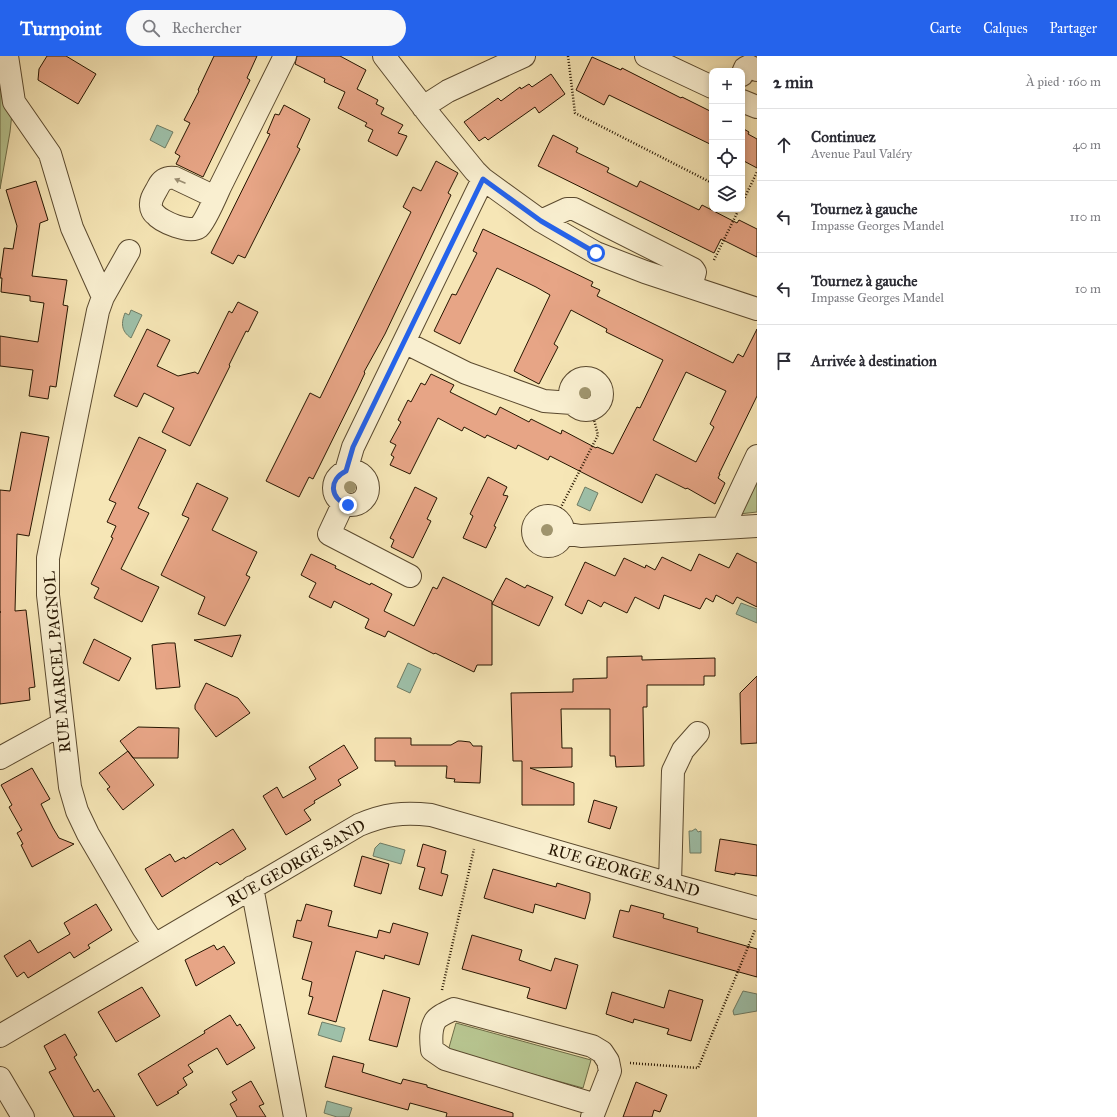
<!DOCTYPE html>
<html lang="fr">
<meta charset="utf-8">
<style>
body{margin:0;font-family:"IM FELL Great Primer",serif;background:#f7f7f7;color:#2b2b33}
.controls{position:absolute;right:12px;top:12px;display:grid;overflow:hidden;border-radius:8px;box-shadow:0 2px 6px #0003}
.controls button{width:36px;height:36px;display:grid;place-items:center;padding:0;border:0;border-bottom:1px solid #e1e1e2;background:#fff;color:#2b2b33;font:20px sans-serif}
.stop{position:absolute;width:12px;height:12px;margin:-9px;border:3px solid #2563eb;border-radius:50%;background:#fff}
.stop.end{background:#2563eb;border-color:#fff;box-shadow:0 1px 4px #0008}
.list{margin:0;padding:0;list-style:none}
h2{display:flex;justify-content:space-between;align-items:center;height:52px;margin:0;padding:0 16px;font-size:17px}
h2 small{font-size:13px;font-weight:400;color:#7c7c81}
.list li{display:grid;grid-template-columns:26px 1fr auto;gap:12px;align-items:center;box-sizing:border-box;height:72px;padding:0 16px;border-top:1px solid #e1e1e2}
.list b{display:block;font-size:15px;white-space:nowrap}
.list p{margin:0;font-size:13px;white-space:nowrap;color:#7c7c81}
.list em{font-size:13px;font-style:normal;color:#7c7c81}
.icon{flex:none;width:22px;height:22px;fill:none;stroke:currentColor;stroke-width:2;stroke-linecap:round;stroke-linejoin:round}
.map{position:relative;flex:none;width:757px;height:1061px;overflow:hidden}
header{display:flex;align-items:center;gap:24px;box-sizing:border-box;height:56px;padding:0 20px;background:#2563eb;color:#fff}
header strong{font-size:19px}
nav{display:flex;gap:22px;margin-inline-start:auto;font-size:14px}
.search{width:280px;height:36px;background:#f7f7f7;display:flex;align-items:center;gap:10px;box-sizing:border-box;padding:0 14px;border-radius:22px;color:#7c7c81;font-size:15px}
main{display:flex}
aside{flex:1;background:#fff}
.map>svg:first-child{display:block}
.green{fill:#b8c691;stroke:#6f6e48}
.water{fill:#9ec0a9;stroke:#6e7c65}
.building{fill:#e7a586;stroke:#261500;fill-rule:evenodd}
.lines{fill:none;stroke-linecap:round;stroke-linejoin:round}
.minor-casing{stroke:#5a492e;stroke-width:24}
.path{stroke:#261500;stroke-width:2.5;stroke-dasharray:1 2;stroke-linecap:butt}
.minor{stroke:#f9efd0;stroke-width:22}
.tree{fill:#a0956e}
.oneway{fill:#9a8d72}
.route{stroke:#2563eb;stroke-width:5}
.labels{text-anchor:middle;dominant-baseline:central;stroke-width:3;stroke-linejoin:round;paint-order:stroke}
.street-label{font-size:16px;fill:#261500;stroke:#f9efd0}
</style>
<header>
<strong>Turnpoint</strong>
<div class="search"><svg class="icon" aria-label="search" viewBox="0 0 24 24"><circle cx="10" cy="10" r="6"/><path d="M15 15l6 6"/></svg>Rechercher</div>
<nav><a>Carte</a><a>Calques</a><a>Partager</a></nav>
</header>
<main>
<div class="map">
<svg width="757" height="1061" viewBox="0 0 757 1061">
<rect width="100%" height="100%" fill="#f6e6b6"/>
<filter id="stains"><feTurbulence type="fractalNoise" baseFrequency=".005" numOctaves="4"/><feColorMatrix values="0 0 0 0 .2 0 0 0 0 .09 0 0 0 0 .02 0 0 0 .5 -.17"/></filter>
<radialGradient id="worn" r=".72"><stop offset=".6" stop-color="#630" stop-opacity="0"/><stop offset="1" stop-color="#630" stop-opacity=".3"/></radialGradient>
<path class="green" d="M0,0h18l-8,76 -10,57z
M757,424v32l-18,2z
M456,967l135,37 -8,28 -135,-37z"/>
<path class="water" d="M157,69l16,7 -8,16 -15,-8z
M131,254l11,5 -11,23c-10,-7 -10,-15 -6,-25l4,2z
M585,431l13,6 -8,18 -13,-6z
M741,547l16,6v14l-21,-9z
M408,607l13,6 -11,24 -13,-6z
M695,773h1l2,3 3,-1v22h-11l-1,-22h3z
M380,787l25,7 -4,14 -28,-8 2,-8z
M743,935l14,3v17l-23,4 -1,-4z
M322,966l23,6 -4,14 -23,-7z
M327,1045l25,7 -3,9h-12l-13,-4z"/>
<path class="building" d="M47,0h19l30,18 -18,30 -40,-24 1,-11z
M214,0h43l-10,22 3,2 -47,97 -27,-13 4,-8 -5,-3 15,-30 -6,-3 15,-29 -1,-1z
M297,0h43l26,14 -9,19 21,11 -2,4 8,4 -3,6 22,11 -5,8 9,3 -10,20 -29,-15 5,-11 -8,-4 2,-3 -29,-15 7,-16 -21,-10 1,-3 -30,-15z
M592,1l29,13 1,-2 59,30 1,-1 30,15v33l-103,-50 -5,10 -28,-15z
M551,18l14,20 -26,19 -4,-6 -47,33 -3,-3 -6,4 -15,-19 34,-24 3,3 19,-14 1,2 8,-5 3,3z
M284,49l26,14 -13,28 3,2 -55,109 -7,-3 -5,9 -22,-11 59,-119 -3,-1 8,-19 4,1z
M742,72l7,4 -1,2 9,5v29l-15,-8z
M553,79l25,13 -2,4 33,16 -2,4 30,15 3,-6 59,29 3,-5 35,18 2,-3 18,9v28l-36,-18 -7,14 -176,-87z
M436,105l22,12 -10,20 3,2 -66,139 -21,38 1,1 -8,17 -37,75 -7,14 -4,-2 -10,20 -33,-16 44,-88 10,5 91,-186 -8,-5 10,-20 8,4z
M36,125l12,39 -8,3 -8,53 35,4 -4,25 5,1 -12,81 -6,-1 -2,13 -19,-3 4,-26 -33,-4v-30l38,6 6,-39 -14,-2v-5l-29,-4 1,-14h-2l4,-30 9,1 4,-23 -11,-36z
M483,173l110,53 -2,4 9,4 -3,6 136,67 5,-9 5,3 14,-28v67l-38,78h1l-2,4 7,5 -10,21 -28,-16 -1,1 -30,-15 -14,29 -92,-47 -2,4 -30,-15 -2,4 -29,-14 -2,3 -21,-11 -2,4 -24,-13 -28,56 -20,-9 4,-8 -3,-2 5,-10 -6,-3 11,-20 -3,-2 10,-20 3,2 10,-19 4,2 6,-11 23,11 -4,7 46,23 4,-8 29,15 2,-3 30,15 1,-4 34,18 1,-1 16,7 24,-47 3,1 23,-48 -57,-28 1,-3 -36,-19 -17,34 4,3 -19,37 -25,-13 36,-76 -14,-8 -39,-19 -37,76 -26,-13 18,-37 4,1 21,-42 -4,-2zM686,316l40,19 -16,33 4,3 -18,35 -43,-22z
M238,246l20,10 -10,20 -2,-1 -17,34 1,1 -40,80 -28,-14 12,-24 -30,-15 -7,14 -23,-11 33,-67 23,11 -13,26 21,10 17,-4 3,2 31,-63 3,2z
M21,376l28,5 -20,99 -12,-2 -2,77 11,-1 9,77 -6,1 1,12 -30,4v-92h1h-1v-122l10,1z
M139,381l27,13 -28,58 11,5 -28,56 18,9 20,9 -17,35 -48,-24 5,-10 -8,-4 22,-46 -2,-1 5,-11 -9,-4 9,-19 -7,-3z
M488,421l19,10 -4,8 5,1 -14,30 2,1 -10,21 -23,-10 10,-22 -3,-2z
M197,427l31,15 -16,32 45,22 -11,23 4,2 -25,49 -27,-12 7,-17 -44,-22 28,-57 -7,-3z
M415,431l22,11 -10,21 4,2 -18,37 -22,-11 3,-7 -4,-2z
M737,497l20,10v44l-20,-10 -4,7 -17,-9 -3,7 -7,-4 -6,11 -36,-14 -5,14 -24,-12 -8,16 -23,-11 -3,5 -13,-7 -6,14 -17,-9 20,-43 30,14 9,-18 21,10 1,-3 9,5 7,-13 29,14 8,-17 30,14z
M311,498l25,12 -1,2 35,17 1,-2 21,11 -8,17 30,15 19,-39 4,2 6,-12 49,24v64h-15l-3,7 -39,-19 -1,1 -46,-23 -3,6 -20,-9 4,-9 -35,-18 -3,7 -22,-11 7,-14 -15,-8z
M506,522l19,10 2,-3 26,12 -14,29 -47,-22z
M241,579l-9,22 -38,-17z
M94,583l37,19 -12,23 -36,-18z
M167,587h8l5,44 -24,2 -4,-44z
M642,600v4l73,-2v18h-11v9h-57v22h-4l1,59 -28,1 -1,-11h-5v-47h-49l1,39h10v19l-42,1 44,15v22h-52v-44h-9l-2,-68 62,-1v-13l34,-1v-21z
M757,620v67l-16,1 -1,-51z
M206,627l32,15 12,15 -34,24 -21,-28v-4z
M138,671l41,1 -1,30h-45l-13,-17z
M375,682h36v7h40l7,-4h3l9,1 3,4h9l-2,37 -26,-1 1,-3 -9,-1 1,-12h-52v-5h-20z
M344,689l14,23 -20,12 3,5 -27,16 1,2 -11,7 7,10 -25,15 -23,-39 14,-9 6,11 33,-19 -7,-12z
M128,695l26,34 -31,25 -16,-21 3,-2 -11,-14z
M32,712l18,31 -9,5 12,24 6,10 15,6 -42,23 -11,-22 2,-1 -6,-11 5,-3 -13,-23 3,-2 -11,-20z
M594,744l23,7 -7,22 -22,-7z
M233,773l13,20 -26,16 -3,-3 -55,35 -17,-28 25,-15 5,8 9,-5 1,2z
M720,783l37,6v31l-22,-3v2l-20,-4z
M423,788l23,7 -5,22 7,2 -6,21 -23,-7 6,-21 -8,-2z
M362,800l27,8 -8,30 -27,-8z
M493,813l63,18 1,-4 33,10v7l-5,19 -50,-15 -2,9 -49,-15z
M96,848l16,26 -24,15 2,3 -16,10 -4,-6 -42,26 -4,-6 -7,5 -13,-21 26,-16 8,13 32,-19 -6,-11z
M306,848l26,7 -4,15 49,12 2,-8 11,3 3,-10 35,10 -9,32 -34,-10 -1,4 -28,-8 -20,71 -28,-8 5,-17 -4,-1 3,-14 -10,-3 10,-37 -19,-5 4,-17 4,1z
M631,849l33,9 -1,4 35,10 -1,4 60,17v28l-144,-40 7,-27 9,2z
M472,879l50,15 -3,10 32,11 4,-13 23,7 -12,44 -39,-11 3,-10 -68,-19z
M214,889l3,5 7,-4 11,17 -39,23 -11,-26z
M142,931l18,29 -44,26 -18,-30z
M383,934l27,8 -13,49 -28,-7z
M669,934l34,10 -12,41 -24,-7 2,-5 -35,-10 -1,4 -27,-9 6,-22 52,16z
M230,959l7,11 3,-2 15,24 -28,17 -10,-17 -29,17 5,7 -10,6 4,7 -10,7 2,1 -22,13 -19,-32 67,-41 -1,-2z
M65,978l12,21 -3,2 20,35 4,-3 17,28h-41l-25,-45 7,-3 -12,-23z
M333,1000l31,8 -2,8 39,12 2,-5 24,6v2l86,26v4h-67l1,-4 -37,-10 -2,7 -83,-23z
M251,1025l13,23 -5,2 7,11h-29l-7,-13 7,-4 -5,-8z
M636,1026l31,13 -7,17 -6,-2 -2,7h-29z"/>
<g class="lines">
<g class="minor-casing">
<path id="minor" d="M7,0l7,46 36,52 22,74 31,69
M384,0l47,61 44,54 8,8 58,42 55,32 49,19 112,37
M646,0l66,31
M742,19l3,-7 4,-2 8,4
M742,45l15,6
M423,51l25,-16 76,-35
M215,141l-40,-19c-8,-1 -13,1 -17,9 -3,6 -8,12 -7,19 0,3 2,7 4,8 6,8 35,20 44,13 6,-5 17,-31 21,-40 22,-44 43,-87 65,-131
M541,165l26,-12h7l119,60 2,3 -4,15
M129,195l-26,46 -5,14 -50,247v37l22,192 7,24 11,23 55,94 11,16
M404,286l62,31 78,28 28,2
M570 338a16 16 0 1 1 32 0a16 16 0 1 1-32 0Z
M757,400l-34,72 34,-2
M334 432a17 17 0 1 1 34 0a17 17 0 1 1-34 0Z
M346,415l7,-24 130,-268
M343,448l-14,30 81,42
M533 475a15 15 0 1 1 30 0a15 15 0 1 1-30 0Z
M563,477l18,3 142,-8
M0,702l62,-34
M670,828l3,-113 10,-21 15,-17
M252,831l43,230
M0,980l359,-211c26,-11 44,-13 72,-10l239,69 87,24
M0,1022l23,39
M592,1061l18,-46 -2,-10 -6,-9 -10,-6 -138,-37c-6,3 -16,7 -19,12 -5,9 -4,20 -3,29l13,9 151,46"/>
</g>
<path class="path" d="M568,0l7,57 137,70
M742,147l15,-31
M714,204l25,-51
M559,455l39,-76 -6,-23
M442,934l32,-141
M630,1007l68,5 57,-138"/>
<use href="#minor" class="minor"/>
</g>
<g class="tree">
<circle cx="585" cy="337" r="6"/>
<circle cx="350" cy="431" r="6"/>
<circle cx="547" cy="474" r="6"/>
</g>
<defs><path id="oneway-solid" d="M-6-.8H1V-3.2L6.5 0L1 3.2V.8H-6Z"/></defs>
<use class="oneway" href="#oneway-solid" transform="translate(180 125) rotate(-157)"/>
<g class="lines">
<path class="route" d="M348,449c-18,-6 -20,-25 -2,-34l7,-24 130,-268 58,42 55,32"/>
</g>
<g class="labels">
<g class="street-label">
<text transform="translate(57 606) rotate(-95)">RUE MARCEL PAGNOL</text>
<text transform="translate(296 807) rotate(-30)">RUE GEORGE SAND</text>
<text transform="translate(624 814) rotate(16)">RUE GEORGE SAND</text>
</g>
</g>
<rect width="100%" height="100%" filter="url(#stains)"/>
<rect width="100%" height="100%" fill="url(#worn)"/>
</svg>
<div class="controls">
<button>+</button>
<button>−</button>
<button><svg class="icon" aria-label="locate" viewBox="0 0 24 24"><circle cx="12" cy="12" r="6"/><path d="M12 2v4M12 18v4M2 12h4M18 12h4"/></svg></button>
<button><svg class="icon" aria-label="layers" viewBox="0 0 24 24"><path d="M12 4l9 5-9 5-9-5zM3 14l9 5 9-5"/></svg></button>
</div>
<div class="stop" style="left:596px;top:197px"></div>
<div class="stop end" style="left:348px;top:449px"></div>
</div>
<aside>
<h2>2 min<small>À pied · 160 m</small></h2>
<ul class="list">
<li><svg class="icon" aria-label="ahead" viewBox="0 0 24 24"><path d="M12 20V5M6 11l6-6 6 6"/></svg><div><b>Continuez</b><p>Avenue Paul Valéry</p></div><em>40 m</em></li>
<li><svg class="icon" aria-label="left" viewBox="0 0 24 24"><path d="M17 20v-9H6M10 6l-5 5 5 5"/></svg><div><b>Tournez à gauche</b><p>Impasse Georges Mandel</p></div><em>110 m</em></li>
<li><svg class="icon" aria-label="left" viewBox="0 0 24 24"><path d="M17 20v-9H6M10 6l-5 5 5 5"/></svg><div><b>Tournez à gauche</b><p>Impasse Georges Mandel</p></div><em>10 m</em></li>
<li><svg class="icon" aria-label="arrive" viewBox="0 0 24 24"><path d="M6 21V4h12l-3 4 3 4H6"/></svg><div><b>Arrivée à destination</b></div></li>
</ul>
</aside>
</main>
